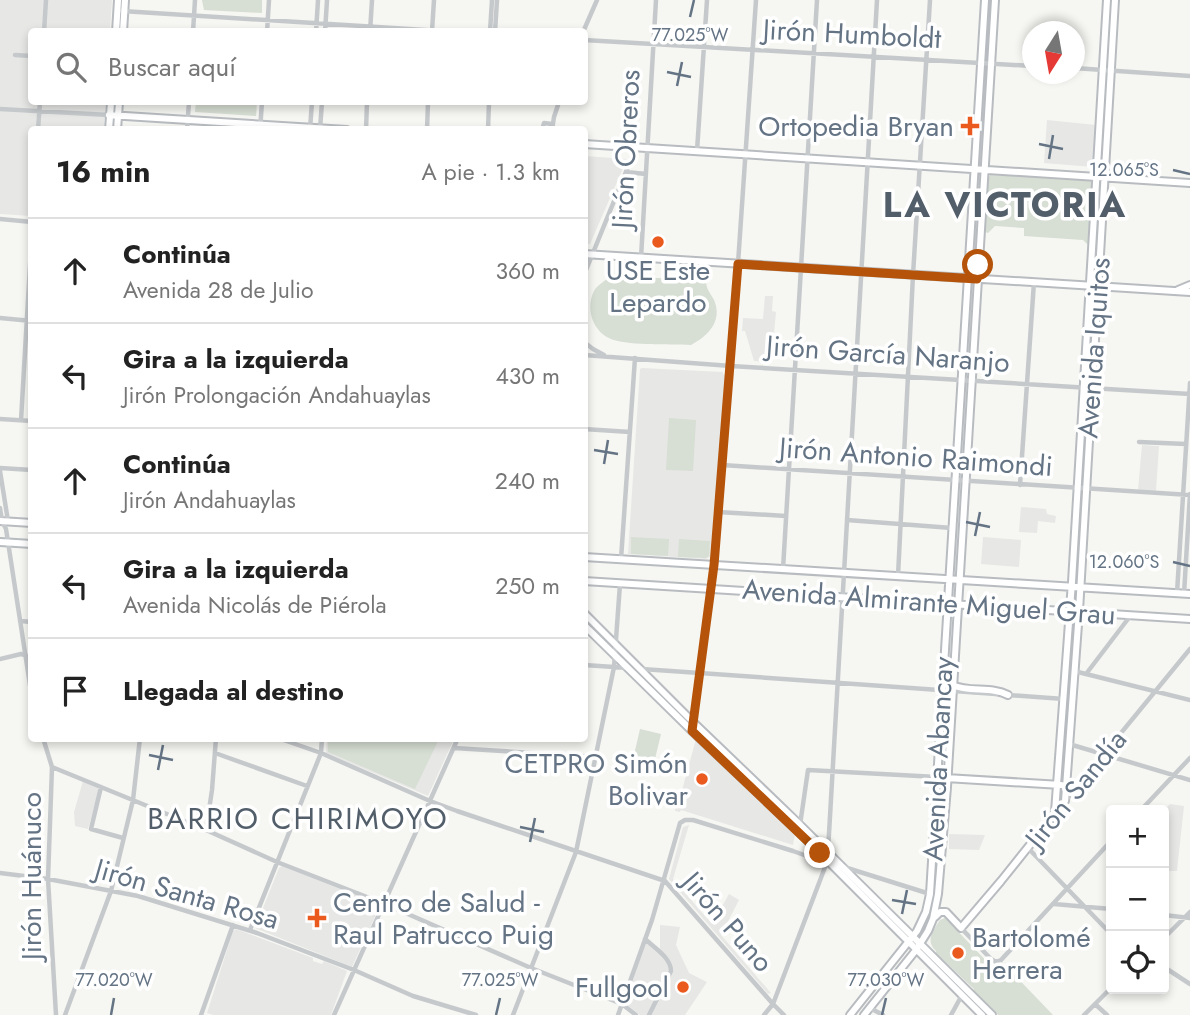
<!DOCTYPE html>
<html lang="es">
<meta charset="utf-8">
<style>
body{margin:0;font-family:Jost,sans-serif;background:#f6f6f6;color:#222}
.controls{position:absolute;right:21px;bottom:21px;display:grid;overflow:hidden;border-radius:7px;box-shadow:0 4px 10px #0003}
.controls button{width:63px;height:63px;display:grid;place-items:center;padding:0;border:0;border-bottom:2px solid #e0e0e0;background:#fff;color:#222;font:35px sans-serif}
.compass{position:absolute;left:1022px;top:21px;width:63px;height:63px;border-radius:50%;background:#fff;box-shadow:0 4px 10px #0003;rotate:191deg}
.stop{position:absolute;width:21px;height:21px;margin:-16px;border:5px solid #b45309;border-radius:50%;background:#fff}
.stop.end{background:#b45309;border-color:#fff;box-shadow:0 2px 7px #0008}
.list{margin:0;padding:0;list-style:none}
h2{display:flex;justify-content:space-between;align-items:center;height:91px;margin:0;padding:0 28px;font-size:30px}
h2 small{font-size:23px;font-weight:400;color:#767676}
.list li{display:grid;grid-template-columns:46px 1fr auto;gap:21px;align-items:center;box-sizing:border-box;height:105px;padding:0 28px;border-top:2px solid #e0e0e0}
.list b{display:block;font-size:26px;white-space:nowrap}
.list p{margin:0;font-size:23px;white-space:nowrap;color:#767676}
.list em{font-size:23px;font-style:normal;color:#767676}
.icon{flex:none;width:38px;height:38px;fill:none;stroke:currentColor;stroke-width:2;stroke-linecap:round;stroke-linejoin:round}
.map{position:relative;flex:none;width:1190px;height:1015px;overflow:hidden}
.search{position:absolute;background:#fff;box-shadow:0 4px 10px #0003;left:28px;top:28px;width:560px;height:77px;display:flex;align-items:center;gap:18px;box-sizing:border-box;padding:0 24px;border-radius:7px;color:#767676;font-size:26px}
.panel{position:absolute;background:#fff;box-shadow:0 4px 10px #0003;left:28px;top:126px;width:560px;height:616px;border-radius:7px}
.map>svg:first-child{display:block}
.built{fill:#e7e8e6}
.green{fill:#d7ded3}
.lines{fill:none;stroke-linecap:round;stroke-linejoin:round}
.major-casing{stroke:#b8bcc0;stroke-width:10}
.minor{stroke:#c6c9cc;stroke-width:4.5}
.major{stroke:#fff;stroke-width:6}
.route{stroke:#b45309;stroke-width:9}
.ticks{fill:none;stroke:#647485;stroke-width:2.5}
.poi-dot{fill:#ea591e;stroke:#fff;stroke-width:2.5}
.labels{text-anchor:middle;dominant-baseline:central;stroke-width:7;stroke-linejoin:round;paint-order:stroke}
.street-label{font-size:28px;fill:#647485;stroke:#fff}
.poi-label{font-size:28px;fill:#647485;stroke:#fff;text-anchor:end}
.neighbourhood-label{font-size:30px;letter-spacing:2px;fill:#525e6a;stroke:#fff}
.district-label{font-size:35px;font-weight:bold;letter-spacing:2px;fill:#525e6a;stroke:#fff}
.ticks-label{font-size:18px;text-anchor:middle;fill:#647485;stroke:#fff;stroke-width:7;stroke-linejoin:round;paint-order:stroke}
</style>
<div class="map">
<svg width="1190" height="1015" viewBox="0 0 1190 1015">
<rect width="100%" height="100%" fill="#f6f6f2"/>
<path class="built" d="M0,0h112l-2,31 -78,1v70h74l-2,27 -72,1 -1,86 -31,-2z
M1047,120l49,5 -2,42 -50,-4z
M585,156l42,3 -37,85h-5z
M765,296h8l-1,15 4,1 -3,32h-5l-2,18 -12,-1 -9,-30h-3l1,-13 20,1z
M642,368l81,4v2l3,1 -16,182 -4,2 -78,-5 12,-185z
M1142,445l17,1 -3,45 -18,-1z
M1021,507l25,2 1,5 9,2 -1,7 -17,-2 -1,12 -18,-1z
M983,537l38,3 -2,27 -38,-3z
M327,739h127l-26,57 -102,-43z
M696,739l48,47 51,48 -2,11 -112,-35 -1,2 -5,-1v-5l3,-1z
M83,781l15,7 1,2 -11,39 -13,-3 -1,-14z
M1170,804l14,2 -7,65h-8l-5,-4v-57z
M689,825l-16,54 39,45 17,-30 10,6 -18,35 50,58 -3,1 -99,-115 14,-52z
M949,834l36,1 -6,15 -30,-1z
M282,866l96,38 1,4 -27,59 -97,-39 24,-60z
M660,925l20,2 -4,18 13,28 18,9 -22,33h-45l-15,-12 22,-64 13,10z
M236,929l77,29v3l9,3 2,-3 23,10 -16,44h-118l-6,-2 26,-82z"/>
<path class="green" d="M202,0h60v13l-58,-3z
M196,102h61l-1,14 -61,-4z
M990,175l101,5 3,2 -4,60 -3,2 -4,-4 -59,-4v-8l-29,-2 -7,7 -3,-1 3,-54z
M609,276l97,4c0,10 4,12 8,20 9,21 -6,36 -23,45 -19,-1 -68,1 -82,-7 -7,-3 -12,-9 -15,-15 -5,-10 -5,-22 0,-32 4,-7 11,-9 15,-15z
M669,418l27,2 -3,51 -27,-1z
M631,537l38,2 -1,17 -37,-2z
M679,539l31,2 -1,15 -3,2 -28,-1z
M640,729l21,5 -8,33 -16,-3 1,-8 -4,-1z
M328,739v-1l111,1 -24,50 -87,-37z
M945,918l49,51 8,-7 51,53h-55l-25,-25 1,-1 -38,-36v-2c-11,-10 -3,-21 4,-31z"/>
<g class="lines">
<g class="major-casing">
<path id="major" d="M116,32l2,-32
M123,32l2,-32
M109,115l238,15
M109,130l2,-28
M117,130l2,-28
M584,144l606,39
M584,254l606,38
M1178,290l12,-5
M0,521l32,2
M0,542l32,2
M584,557l606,37
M584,581l606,38
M584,613l109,109 102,98 197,195
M584,625l108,106 106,100 184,184
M952,685c18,8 39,1 56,10
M946,778l115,7
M1055,812l17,-230 35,-582
M935,917l5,-5h6l15,16 40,-47 64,-80 14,-190 36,-611
M850,1015l67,-84 9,-19 4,-18 55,-894
M864,1015l52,-65 12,-19 5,-12 5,-25 9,-107 48,-787"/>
</g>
<path class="minor" d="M122,11l335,21
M432,31l2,-31
M44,32l2,-32
M193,32l2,-32
M267,32l2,-32
M316,32l2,-32
M325,32l2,-32
M370,32l2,-32
M490,32l2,-32
M495,32l2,-32
M583,32l14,-32
M584,40l448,26
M15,55l17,1
M1074,68l116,8
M0,109l109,6
M310,129l2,-27
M320,129l2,-27
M38,130l2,-28
M187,130l2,-28
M260,130l2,-28
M366,130l1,-28
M427,130l1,-28
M488,130l1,-28
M542,130l2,-7 8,1
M552,130l2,-13 5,-15
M697,151l10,-151
M626,172l20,2
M0,219l32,3
M641,258l15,-258
M584,275l52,-128
M0,318l32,3
M584,342l9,7 11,6
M584,355l147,11 459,28
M0,419l32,2
M21,420l11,-189
M584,429l46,3
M1139,442l47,2
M722,465l468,30
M0,468l32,2
M0,471l8,50
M1020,485l14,-203
M0,508l2,13 4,8 26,169
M718,512l68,4
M847,520l105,8
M621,559l14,-201
M783,569l34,-569
M898,576l15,-301 17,-275
M1177,593l13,-210
M1184,594l6,-100
M20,621l12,1
M0,659l21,-5 11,3
M584,665l45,3
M642,669l354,25
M1074,671l116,29
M1086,674l45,-59
M1008,695l56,4
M693,724l21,-159 17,-199 25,-366
M43,738l9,29 -4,112 8,136
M278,738l43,15 109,48 27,10 208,70 108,123 11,11
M1069,744l121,36
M454,748l143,9
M215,753l92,33
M52,767l154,63 71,32 108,42 146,64 91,36 14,11
M101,787l-10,42 32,9
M1066,800l124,-151
M1141,810l49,-52
M800,825l8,-55 129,7
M206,830l6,-40 4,-52
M1028,848l83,86
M828,851l49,-851
M844,867l86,27
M0,873l48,6 90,17 119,37 97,37 59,26 63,19
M1054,904l57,5
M1164,915l26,3
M961,928l30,31 5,3 5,-2 110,-119
M250,930l71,-177 1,-15
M1164,938l26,-26
M645,939c10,9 26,19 26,32l-22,44
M1164,967l26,17
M1095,1004l12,11
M870,1008l13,7
M65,1015l46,-124 22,-91 7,-62
M201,1015l32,-90
M334,1015l124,-277
M513,1015l63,-163 38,-185 6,-83
M618,1015l34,-95 28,-97 5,-3h8l100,31 36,13
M764,1015l9,-11 54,-142
M951,1015l11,-20
M1084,1015l27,-27"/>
<use href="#major" class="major"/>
</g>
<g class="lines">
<path class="route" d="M820,853l-128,-122 22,-166 24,-301 239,15 1,-14"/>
</g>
<path class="ticks" d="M690,17l4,-17M667,72l24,5M677,86l5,-24M1039,144l24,5M1049,159l4,-24M1173,170l17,4M594,450l24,4M604,464l4,-24M966,522l24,5M975,536l5,-24M1173,562l17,4M149,755l24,5M158,770l5,-25M520,827l24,5M530,842l5,-24M892,900l24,4M902,914l5,-24M111,1015l3,-17M496,1015l4,-17M882,1015l4,-17"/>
<g class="poi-dot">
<path d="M966.5 115.5h7v7h7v7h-7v7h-7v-7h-7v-7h7z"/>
<circle cx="658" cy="242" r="7"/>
<circle cx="702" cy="779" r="7"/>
<path d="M313.5 907.5h7v7h7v7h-7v7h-7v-7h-7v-7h7z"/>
<circle cx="958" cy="953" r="7"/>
<circle cx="683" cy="987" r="7"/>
</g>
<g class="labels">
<g class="street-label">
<text transform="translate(852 34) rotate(3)">Jirón Humboldt</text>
<text transform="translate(626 149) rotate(-87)">Jirón Obreros</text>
<text transform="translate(1094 348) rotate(-86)">Avenida Iquitos</text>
<text transform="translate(888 354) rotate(4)">Jirón García Naranjo</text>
<text transform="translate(916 457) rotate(4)">Jirón Antonio Raimondi</text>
<text transform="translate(929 602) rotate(4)">Avenida Almirante Miguel Grau</text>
<text transform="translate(938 759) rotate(-87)">Avenida Abancay</text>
<text transform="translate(1076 789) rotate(-51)">Jirón Sandía</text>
<text transform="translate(31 876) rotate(-90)">Jirón Huánuco</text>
<text transform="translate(187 894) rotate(16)">Jirón Santa Rosa</text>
<text transform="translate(728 922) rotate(49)">Jirón Puno</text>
</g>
<g class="poi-label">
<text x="954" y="126">Ortopedia Bryan</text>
<text x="658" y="270" text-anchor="middle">USE Este<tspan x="658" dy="32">Lepardo</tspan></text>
<text x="688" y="763">CETPRO Simón<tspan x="688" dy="32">Bolivar</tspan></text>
<text x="333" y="902" text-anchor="start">Centro de Salud -<tspan x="333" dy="32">Raul Patrucco Puig</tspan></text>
<text x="972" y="937" text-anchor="start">Bartolomé<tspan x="972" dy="32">Herrera</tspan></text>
<text x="669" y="987">Fullgool</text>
</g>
<g class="neighbourhood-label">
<text x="298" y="818">BARRIO CHIRIMOYO</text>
</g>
<g class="district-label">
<text x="1005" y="205">LA VICTORIA</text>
</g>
</g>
<g class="ticks-label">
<text x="690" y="41">77.025°W</text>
<text x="1124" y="176">12.065°S</text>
<text x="1124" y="568">12.060°S</text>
<text x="114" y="986">77.020°W</text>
<text x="500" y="986">77.025°W</text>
<text x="886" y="986">77.030°W</text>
</g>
</svg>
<div class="controls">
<button>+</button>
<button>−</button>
<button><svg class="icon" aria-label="locate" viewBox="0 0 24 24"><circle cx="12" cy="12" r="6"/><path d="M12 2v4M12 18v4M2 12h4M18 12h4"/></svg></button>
</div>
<svg class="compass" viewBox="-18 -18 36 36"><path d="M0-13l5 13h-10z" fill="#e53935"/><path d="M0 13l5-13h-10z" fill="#767676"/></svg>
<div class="stop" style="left:978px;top:265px"></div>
<div class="stop end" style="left:820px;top:853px"></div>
<div class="search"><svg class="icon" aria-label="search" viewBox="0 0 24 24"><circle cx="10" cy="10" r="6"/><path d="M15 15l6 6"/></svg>Buscar aquí</div>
<section class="panel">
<h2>16 min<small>A pie · 1.3 km</small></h2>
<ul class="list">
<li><svg class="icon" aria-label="ahead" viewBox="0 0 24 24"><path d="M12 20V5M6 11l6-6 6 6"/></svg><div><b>Continúa</b><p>Avenida 28 de Julio</p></div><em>360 m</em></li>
<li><svg class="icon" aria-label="left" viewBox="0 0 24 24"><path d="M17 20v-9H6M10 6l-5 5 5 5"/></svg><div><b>Gira a la izquierda</b><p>Jirón Prolongación Andahuaylas</p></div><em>430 m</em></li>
<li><svg class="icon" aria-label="ahead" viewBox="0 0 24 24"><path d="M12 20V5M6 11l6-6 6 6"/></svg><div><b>Continúa</b><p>Jirón Andahuaylas</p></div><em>240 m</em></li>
<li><svg class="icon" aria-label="left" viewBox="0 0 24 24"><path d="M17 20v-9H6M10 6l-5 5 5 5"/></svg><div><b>Gira a la izquierda</b><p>Avenida Nicolás de Piérola</p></div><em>250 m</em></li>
<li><svg class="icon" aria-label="arrive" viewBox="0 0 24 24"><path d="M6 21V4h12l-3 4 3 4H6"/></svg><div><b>Llegada al destino</b></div></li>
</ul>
</section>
</div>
